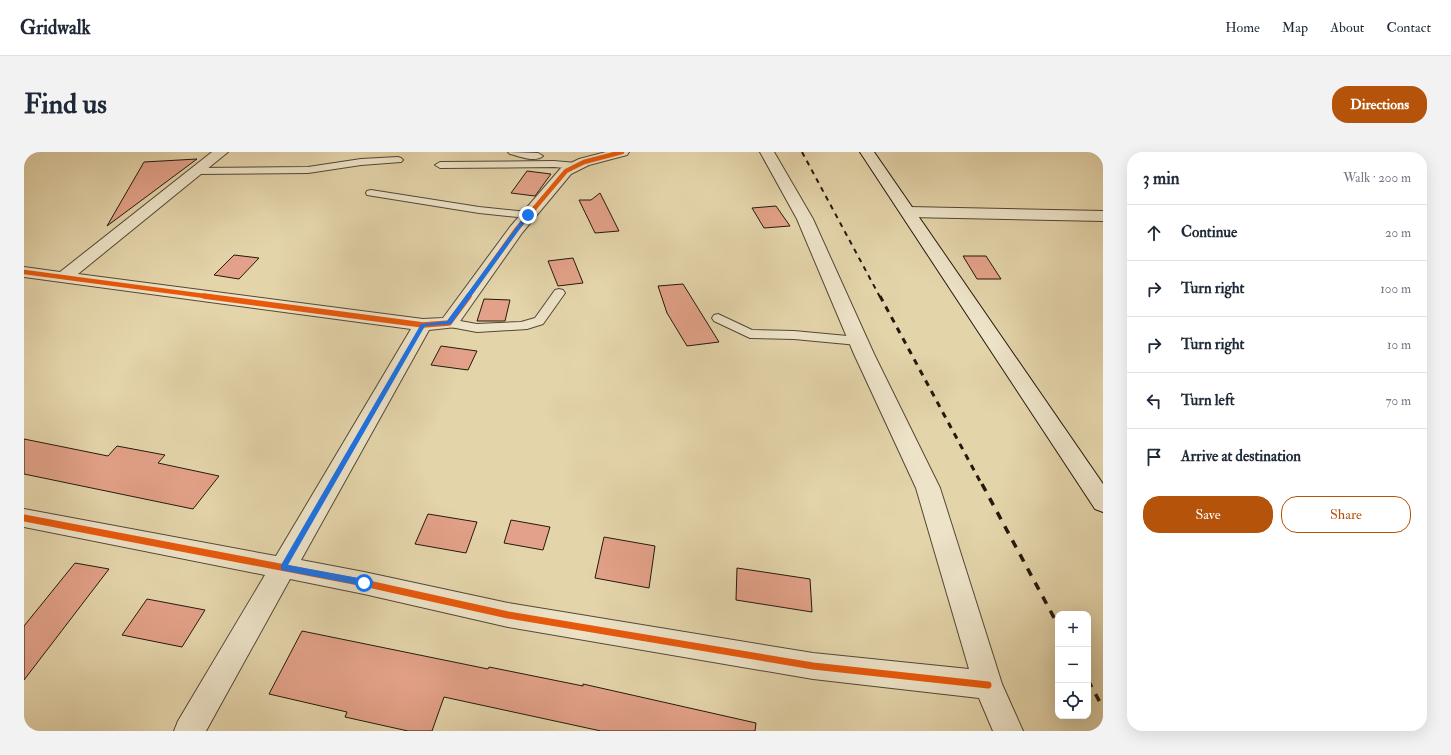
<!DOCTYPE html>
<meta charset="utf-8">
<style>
body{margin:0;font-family:"IM FELL Double Pica",serif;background:#f2f2f3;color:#1f2937}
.controls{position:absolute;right:12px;bottom:12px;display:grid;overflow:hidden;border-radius:8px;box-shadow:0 4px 16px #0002}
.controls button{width:36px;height:36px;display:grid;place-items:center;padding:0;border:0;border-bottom:1px solid #e0e1e3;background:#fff;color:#1f2937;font:20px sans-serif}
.stop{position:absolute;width:12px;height:12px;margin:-9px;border:3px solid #1a73e8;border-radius:50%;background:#fff}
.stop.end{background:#1a73e8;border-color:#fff;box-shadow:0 1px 4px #0008}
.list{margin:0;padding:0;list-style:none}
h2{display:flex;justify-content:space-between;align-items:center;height:52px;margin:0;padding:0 16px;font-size:17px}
h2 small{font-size:13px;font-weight:400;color:#747a83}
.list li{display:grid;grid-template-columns:26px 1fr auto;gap:12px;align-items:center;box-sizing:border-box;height:56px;padding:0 16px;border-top:1px solid #e0e1e3}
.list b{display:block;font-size:15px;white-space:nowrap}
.list em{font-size:13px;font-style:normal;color:#747a83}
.actions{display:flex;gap:8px;padding:12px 16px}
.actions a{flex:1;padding:9px 0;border:1px solid #b45309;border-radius:16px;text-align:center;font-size:14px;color:#b45309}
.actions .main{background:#b45309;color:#fff}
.icon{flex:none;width:22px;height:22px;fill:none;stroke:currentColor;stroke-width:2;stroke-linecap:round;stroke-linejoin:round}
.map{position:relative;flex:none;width:1079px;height:579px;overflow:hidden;border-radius:16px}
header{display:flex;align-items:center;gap:24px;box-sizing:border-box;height:56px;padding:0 20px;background:#fff;border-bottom:1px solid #e0e1e3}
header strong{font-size:19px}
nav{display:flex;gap:22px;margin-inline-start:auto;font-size:14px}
.intro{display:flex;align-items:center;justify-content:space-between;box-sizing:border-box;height:96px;padding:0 24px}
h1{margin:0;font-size:28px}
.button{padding:10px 18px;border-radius:16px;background:#b45309;color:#fff;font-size:14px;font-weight:700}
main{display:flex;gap:24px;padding:0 24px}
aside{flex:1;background:#fff;border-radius:16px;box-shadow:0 4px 16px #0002}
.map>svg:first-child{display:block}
.building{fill:#e2a188;stroke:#24190d}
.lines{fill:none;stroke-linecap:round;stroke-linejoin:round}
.lane-casing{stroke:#544834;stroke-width:2}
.street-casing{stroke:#544834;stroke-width:2}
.secondary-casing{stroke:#24190d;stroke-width:2}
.lane{fill:#ede3c8;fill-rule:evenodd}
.street{fill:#ede3c8;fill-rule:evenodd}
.secondary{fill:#ede3c8;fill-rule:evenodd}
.rail-far2{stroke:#24190d;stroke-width:2;stroke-dasharray:5 5;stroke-linecap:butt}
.rail-far1{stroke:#24190d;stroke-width:3;stroke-dasharray:6 6;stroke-linecap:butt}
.rail{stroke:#24190d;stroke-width:3.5;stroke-dasharray:8 8;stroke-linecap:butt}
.cycleway-far2-casing{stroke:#ede3c8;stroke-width:6}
.cycleway-far1-casing{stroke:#ede3c8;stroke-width:8}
.cycleway-casing{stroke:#ede3c8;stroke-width:10}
.cycleway-far2{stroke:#e8590c;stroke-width:4.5}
.cycleway-far1{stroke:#e8590c;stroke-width:5.5}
.cycleway{stroke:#e8590c;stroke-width:7}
.route{fill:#1a73e8}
</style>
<header>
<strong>Gridwalk</strong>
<nav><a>Home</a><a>Map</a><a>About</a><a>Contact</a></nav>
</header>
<div class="intro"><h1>Find us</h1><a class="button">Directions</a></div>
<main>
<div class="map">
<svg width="1079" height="579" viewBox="0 0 1079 579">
<rect width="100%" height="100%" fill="#e4d4aa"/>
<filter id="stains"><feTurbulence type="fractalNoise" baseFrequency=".005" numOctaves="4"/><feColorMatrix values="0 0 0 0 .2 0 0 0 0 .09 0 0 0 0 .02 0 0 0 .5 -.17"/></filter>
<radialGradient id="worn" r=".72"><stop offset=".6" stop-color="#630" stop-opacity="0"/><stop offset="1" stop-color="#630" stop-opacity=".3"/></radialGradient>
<path class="building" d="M173,7l-90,67 37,-64z
M503,19l24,3 -16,22 -24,-3z
M576,41l19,38 -24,2 -16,-33h12z
M752,54l14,20 -26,2 -12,-20z
M210,103l25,3 -20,21 -25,-4z
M939,104h23l15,23h-24z
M549,106l10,25 -25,3 -10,-25z
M659,132l36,58 -32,4 -20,-33 -9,-27z
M460,147l26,1 -5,21h-28z
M417,194l36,5 -9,19 -37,-5z
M0,287l84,17 9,-10 48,9 -7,8 61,13 -26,33 -169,-35z
M404,362l49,8 -11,31 -51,-9z
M487,368l39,7 -7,23 -39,-7z
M580,385l51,9 -6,42 -54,-10z
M51,411l34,6 -85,111v-54z
M713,416l73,11 2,33 -76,-12z
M123,447l58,11 -23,37 -60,-12z
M278,479l186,38 1,-2 94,19v-2l173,39 -1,8h-154l-157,-34 -12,34h-24l-63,-14 2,-5 -78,-18z"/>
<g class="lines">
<g class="lane-casing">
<path id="lane" d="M484,0l30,1 5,3c-8,7 -24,0 -33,-2z
M374,5l3,1 2,2 -2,2 -40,3 -53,8 -111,1 -5,-3 5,-3 111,-1 53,-8z
M530,9l22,2 5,3 -5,3 -22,-2 -114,1 -5,-3 5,-3z
M347,38l108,17 49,5 5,3 -5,3 -49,-5 -112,-18 -1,-2 1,-2z
M535,137l4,1 2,3 -22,31 -16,5 -50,3 -32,-6 -2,-3 2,-3 4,-1 28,5 44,-2 14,-4 20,-28z
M694,162l34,16 42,1 64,6 5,1 2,3 -2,3 -5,1 -64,-6 -44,-1 -36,-17 -2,-3 2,-3z"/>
</g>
<g class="street-casing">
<path id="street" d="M188,0h16l-150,122 345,45 20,-1 67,-91 51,-59 18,-9 27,-7h23l-2,3 -38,10 -18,9 -49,59 -66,94 -27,3 -128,230 63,12 144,31 305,50 156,16 -53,-181 -62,-134 -57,-135 -37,-67h14l39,67 61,135 66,134 62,196 21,47h-30l-14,-33 -166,-19 -305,-52 -144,-33 -74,-15 -84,152h-32l4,-10 87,-146 -241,-48v-18l252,47 135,-227 -387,-52v-10l36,5z
M885,55l194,4v10l-194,-4 -5,-2 -3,-3 3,-3z"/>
</g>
<g class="secondary-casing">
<path id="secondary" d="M836,0h14l229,332v28l-8,-3z"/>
</g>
<use href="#lane" class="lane"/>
<use href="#street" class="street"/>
<use href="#secondary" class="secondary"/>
<path class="rail-far2" d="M778,0l78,145"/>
<path class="rail-far1" d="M856,144l102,189"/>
<path class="rail" d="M958,332l76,141
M1064,528l15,28"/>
<g class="cycleway-far2-casing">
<path id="cycleway-far2" d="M0,120l188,25
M444,145l48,-67 50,-59 18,-9 38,-10"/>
</g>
<g class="cycleway-far1-casing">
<path id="cycleway-far1" d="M180,144l219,29 26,-2 20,-27"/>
</g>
<g class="cycleway-casing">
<path id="cycleway" d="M0,366l340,65 144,32 305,51 175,19"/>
</g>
<use href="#cycleway-far2" class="cycleway-far2"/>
<use href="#cycleway-far1" class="cycleway-far1"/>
<use href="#cycleway" class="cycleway"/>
</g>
<path class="route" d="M502,62l4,1 -79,109 -26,2 -137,239 76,14 3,1v5l-3,1 -83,-16v-5l140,-241 26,-3z"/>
<rect width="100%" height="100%" filter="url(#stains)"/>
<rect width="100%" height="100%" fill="url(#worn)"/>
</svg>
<div class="controls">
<button>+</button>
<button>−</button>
<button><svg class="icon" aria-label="locate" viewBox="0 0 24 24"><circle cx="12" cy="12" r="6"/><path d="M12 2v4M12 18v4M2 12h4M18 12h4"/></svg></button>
</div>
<div class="stop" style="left:340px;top:431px"></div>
<div class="stop end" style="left:504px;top:63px"></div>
</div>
<aside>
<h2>3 min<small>Walk · 200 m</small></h2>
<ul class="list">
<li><svg class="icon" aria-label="ahead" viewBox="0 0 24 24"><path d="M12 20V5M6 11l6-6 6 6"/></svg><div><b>Continue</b></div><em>20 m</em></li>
<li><svg class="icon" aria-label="right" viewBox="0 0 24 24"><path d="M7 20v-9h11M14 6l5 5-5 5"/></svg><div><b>Turn right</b></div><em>100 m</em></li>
<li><svg class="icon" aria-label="right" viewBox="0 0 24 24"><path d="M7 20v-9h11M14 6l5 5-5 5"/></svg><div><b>Turn right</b></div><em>10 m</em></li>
<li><svg class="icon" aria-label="left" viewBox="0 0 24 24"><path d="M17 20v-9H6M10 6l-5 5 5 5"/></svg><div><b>Turn left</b></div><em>70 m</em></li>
<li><svg class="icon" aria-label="arrive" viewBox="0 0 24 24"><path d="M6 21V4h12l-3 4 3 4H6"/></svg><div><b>Arrive at destination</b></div></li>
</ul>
<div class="actions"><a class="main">Save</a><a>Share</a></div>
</aside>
</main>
